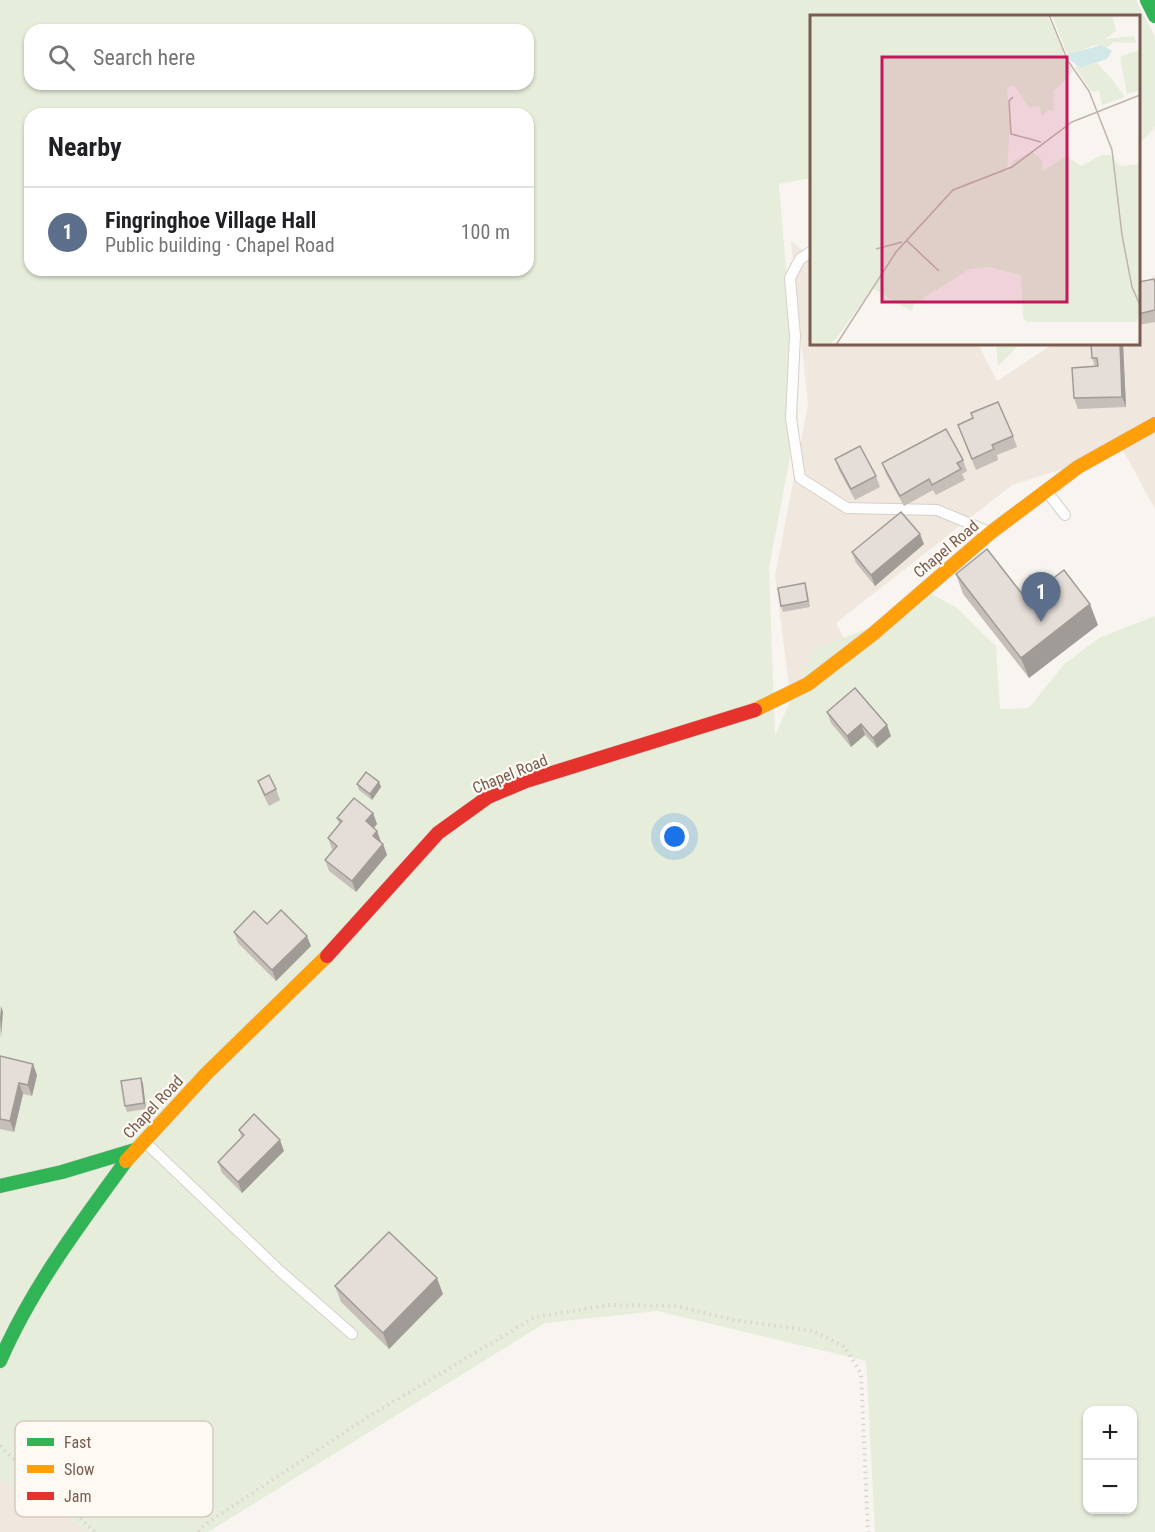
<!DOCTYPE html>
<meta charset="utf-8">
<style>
body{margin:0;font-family:"Roboto Condensed",sans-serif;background:#f2f2f2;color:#202124}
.controls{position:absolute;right:18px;bottom:18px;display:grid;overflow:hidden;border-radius:12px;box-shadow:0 2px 4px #0004}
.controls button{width:54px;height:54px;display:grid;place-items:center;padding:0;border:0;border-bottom:2px solid #e0e0e0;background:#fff;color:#202124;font:30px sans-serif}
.you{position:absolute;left:675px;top:837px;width:21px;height:21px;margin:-15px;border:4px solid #fff;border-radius:50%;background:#1a73e8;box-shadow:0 0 0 9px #1a73e833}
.badge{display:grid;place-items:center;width:39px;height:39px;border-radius:50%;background:#a49187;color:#fff;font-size:20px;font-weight:700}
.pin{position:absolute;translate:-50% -50px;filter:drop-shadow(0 2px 3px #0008)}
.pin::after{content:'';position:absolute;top:32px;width:21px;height:18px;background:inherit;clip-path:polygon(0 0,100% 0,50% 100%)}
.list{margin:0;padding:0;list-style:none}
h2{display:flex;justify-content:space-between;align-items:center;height:78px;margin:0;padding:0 24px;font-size:26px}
h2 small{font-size:20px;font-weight:400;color:#757577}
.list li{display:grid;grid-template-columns:39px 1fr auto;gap:18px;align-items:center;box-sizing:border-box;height:90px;padding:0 24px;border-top:2px solid #e0e0e0}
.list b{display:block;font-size:22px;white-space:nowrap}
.list p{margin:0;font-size:20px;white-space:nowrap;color:#757577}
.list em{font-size:20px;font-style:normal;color:#757577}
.icon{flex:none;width:33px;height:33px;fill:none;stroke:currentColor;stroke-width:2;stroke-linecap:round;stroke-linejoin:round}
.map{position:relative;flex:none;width:1155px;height:1532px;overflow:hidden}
.search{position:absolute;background:#fff;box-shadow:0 2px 4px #0004;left:24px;top:24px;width:510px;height:66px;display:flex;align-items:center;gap:15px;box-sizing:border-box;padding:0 21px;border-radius:18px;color:#757577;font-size:22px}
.panel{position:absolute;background:#fff;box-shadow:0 2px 4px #0004;left:24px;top:108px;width:510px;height:168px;border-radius:18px}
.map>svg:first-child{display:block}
.residential{fill:#f0e7de}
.green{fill:#e6eedb;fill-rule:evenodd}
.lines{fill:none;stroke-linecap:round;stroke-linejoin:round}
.lane-casing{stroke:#d6d0ca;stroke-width:12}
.fast-casing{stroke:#d8d1cc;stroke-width:15}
.slow-casing{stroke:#d8d1cc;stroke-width:15}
.jam-casing{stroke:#d8d1cc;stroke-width:15}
.path{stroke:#dad4d0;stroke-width:4;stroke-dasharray:1.5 4.5;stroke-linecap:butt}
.lane{stroke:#fefdfd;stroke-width:10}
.fast{stroke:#30b455;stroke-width:14}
.slow{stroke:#ff9f0a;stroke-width:14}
.jam{stroke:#e5322d;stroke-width:14}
.wall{fill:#c5beb9}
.shaded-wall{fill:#a09b96}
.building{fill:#e5ddd7;stroke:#a09b96;stroke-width:1.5}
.labels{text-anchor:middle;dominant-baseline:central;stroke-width:4.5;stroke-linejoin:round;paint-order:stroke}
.street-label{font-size:16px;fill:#775c4f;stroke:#fef9f3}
.inset-road{fill:none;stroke:#c0b2ab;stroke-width:1.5}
.view{fill:#c2185b;fill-opacity:0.15;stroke:#c2185b;stroke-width:3}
.inset-edge{fill:none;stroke:#775c4f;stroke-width:3}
.key{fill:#fef9f3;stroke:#d6cac2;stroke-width:1.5}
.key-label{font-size:16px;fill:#775c4f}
</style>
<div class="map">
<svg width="1155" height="1532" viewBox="0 0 1155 1532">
<rect width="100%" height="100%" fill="#f8f4f0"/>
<path class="residential" d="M791,241l20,16 1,87h166l19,37 56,-37h85l1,-58 16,-11v234l-32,-59 -111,35 -176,138 83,158 -111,55 -33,-260 33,-171z
M0,1479l92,53h-92z"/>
<path class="green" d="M0,0h1136l19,37v90l-16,17 -1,-128h-326l-1,162 -32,6 19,231 -29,153 6,167 39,-86 95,-36 23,-19 25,14 39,38 4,63 29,-1 35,-44 35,-26 56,-22v916h-280l-9,-171 -209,-50 -112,12 -337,209h-116l-92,-53zM30,30h498v54h-498zM30,114h498v156h-498zM1088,1410h44v100h-44z
M996,344h24l-22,22z"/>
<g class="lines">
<g class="lane-casing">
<path id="lane" d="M812,251l-12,8 -10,19 5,58 -4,82 9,60 47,30 90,2 50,21
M1048,493l17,22
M146,1143l134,128 72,63"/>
</g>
<g class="fast-casing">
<path id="fast" d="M1147,0l8,16
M0,1186l62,-14 73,-22
M0,1361c31,-72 80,-137 126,-200"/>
</g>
<g class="slow-casing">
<path id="slow" d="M755,710l53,-26 65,-50 117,-101 88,-66 77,-43
M126,1161l81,-88 120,-117"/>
</g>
<g class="jam-casing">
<path id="jam" d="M327,956l111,-123 50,-36 38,-16 229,-71"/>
</g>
<path class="path" d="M0,1446l95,86
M199,1532l5,-7 167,-110 164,-98 75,-12 67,1 57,14 79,11 32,16 16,27 7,158"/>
<use href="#lane" class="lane"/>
<use href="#fast" class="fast"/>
<use href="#slow" class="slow"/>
<use href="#jam" class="jam"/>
</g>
<path class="wall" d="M1138,282h17v40l-17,3z
M1091,344h32l3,63 -48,2 -4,-11 21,-32 -3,-8z
M958,425l55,11 4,11 -20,8 1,5 -22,10z
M835,459l41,17 4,11 -25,13 -16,-30z
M963,460l4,11 -5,3 3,6 -29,15 -3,-5 -29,16 -18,-32 -4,-11z
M924,544l-49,42 -19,-23 -4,-11z
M956,574l70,25 72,26 -69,53 -66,-84z
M805,583l2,6 3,18 -27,5 -2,-6z
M855,688l36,48 -14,12 -12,-13 -14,12 -20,-24 -4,-11z
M258,781l18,8 4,11 -11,6 -7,-14z
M379,782l2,5 -9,13 -13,-10 -2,-6z
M373,813l4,11 -3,4 3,3 4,11 2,2 4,11 -31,37 -27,-21 -4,-11 8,-10 -1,-1 -4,-11 11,-14 -2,-6z
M267,924l44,22 -35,35 -38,-38 -4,-11z
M0,1056l37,19 -5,21 -9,-2 -9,38 -14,-3z
M141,1078l2,6 3,25 -19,3 -2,-6z
M239,1130l45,21 -42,42 -20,-20 -4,-11 24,-24z
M335,1286l108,8 -54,55 -48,-47z"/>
<path class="shaded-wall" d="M1120,344h3l3,63 -4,-10z
M920,534l4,10 -49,42 -4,-11z
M1090,604l8,21 -69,53 -8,-20z
M861,724l4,11 -14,12 -4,-11z
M887,725l4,11 -14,12 -4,-10z
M379,782l2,5 -9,13 -2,-6z
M373,813l4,11 -7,8 -4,-11z
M377,831l4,11 -4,5 -4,-11z
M383,844l4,11 -31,37 -4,-11z
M307,936l4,10 -35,35 -4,-11z
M1,1006l2,6 -2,26 -1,-20z
M33,1064l4,11 -5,21 -4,-11z
M141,1078l2,6 3,25 -2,-6z
M19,1083l4,11 -9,38 -4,-11z
M280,1140l4,11 -42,42 -4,-11z
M437,1278l6,16 -54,55 -6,-16z"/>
<path class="building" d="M1154,279l1,4v27l-17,4v-32z
M1091,344h29l2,53 -48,1 -2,-30 26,-2 -1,-8h-5z
M998,402l15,34 -21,9 2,4 -22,10 -14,-34 15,-7 -2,-5z
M946,429l17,31 -6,3 4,6 -29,16 -3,-6 -29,17 -18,-33z
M860,446l16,30 -25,13 -16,-30z
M901,512l19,22 -49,41 -19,-23z
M987,549l39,50 38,-29 26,34 -69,54 -65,-84z
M805,583l3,18 -27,5 -3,-18z
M855,688l32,37 -14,13 -12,-14 -14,12 -20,-24z
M366,772l13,10 -9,12 -13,-10z
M269,775l7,14 -11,6 -7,-14z
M354,798l19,15 -7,8 11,10 -4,5 10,8 -31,37 -27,-21 12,-14 -9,-8 14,-17 -5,-3z
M281,910l26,26 -35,34 -38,-38 20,-21 13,13z
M0,1056l33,8 -5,21 -9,-2 -9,38 -10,-2z
M141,1078l3,25 -19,3 -4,-25z
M254,1114l26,26 -42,42 -20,-20 26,-27 -5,-5z
M389,1232l48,46 -54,55 -48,-47z"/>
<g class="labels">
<g class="street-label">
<text transform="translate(946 549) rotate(-40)">Chapel Road</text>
<text transform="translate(510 774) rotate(-22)">Chapel Road</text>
<text transform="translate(153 1107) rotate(-47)">Chapel Road</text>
</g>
</g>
<g transform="translate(810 15)">
<rect width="330" height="330" fill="#f8f4f0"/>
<path d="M0,0h237l26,57 -20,20 1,19 -6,-1 -6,6 -3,-10 -10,2 -15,-23 -7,2 3,36 -3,50 6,-12 19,-9 10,8 1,11 24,-15 14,10 21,-11h8l10,11 20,-2v143l-3,15h-110l-4,-4 -2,-43 -33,-8 -18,2 -55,34 -4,8 -39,-23 -36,51 -7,6h-19zM242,0h60l4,16 -11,8 29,-3 2,7 -22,-1 -8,6 -11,-3 -27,11zM326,36l4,1v38l-13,4 -7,-37zM287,48l14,15 14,19 -23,8 -3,-14 -7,1 -17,-25z" fill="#e6eedb"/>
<path d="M292,30l10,6 -5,8 -27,9 -11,-9v-5z" fill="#d2e7e8"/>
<path class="inset-road" d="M239,0l19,46 21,30 23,59 10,85 10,52 8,18M203,82l-4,4 2,33 30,8M96,225l33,31M66,234l26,-7M26,330l60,-93 57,-62 59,-23 60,-45 68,-27"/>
<path class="view" d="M72,42h185v245h-185z"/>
<rect width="330" height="330" class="inset-edge"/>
</g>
<rect x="15" y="1421" width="198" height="96" rx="9" class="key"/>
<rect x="27" y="1438" width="27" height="8" fill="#30b455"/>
<rect x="27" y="1465" width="27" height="8" fill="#ff9f0a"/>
<rect x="27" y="1492" width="27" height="8" fill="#e5322d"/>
<g class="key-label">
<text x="64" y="1448">Fast</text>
<text x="64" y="1475">Slow</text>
<text x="64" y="1502">Jam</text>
</g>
</svg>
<div class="controls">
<button>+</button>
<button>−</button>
</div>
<div class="you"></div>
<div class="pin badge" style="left:1041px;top:622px;background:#5c6f8a">1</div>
<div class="search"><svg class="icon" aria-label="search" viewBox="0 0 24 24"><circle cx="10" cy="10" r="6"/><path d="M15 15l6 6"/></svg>Search here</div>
<section class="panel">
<h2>Nearby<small></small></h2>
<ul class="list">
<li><span class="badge" style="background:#5c6f8a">1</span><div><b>Fingringhoe Village Hall</b><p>Public building · Chapel Road</p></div><em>100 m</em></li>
</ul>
</section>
</div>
